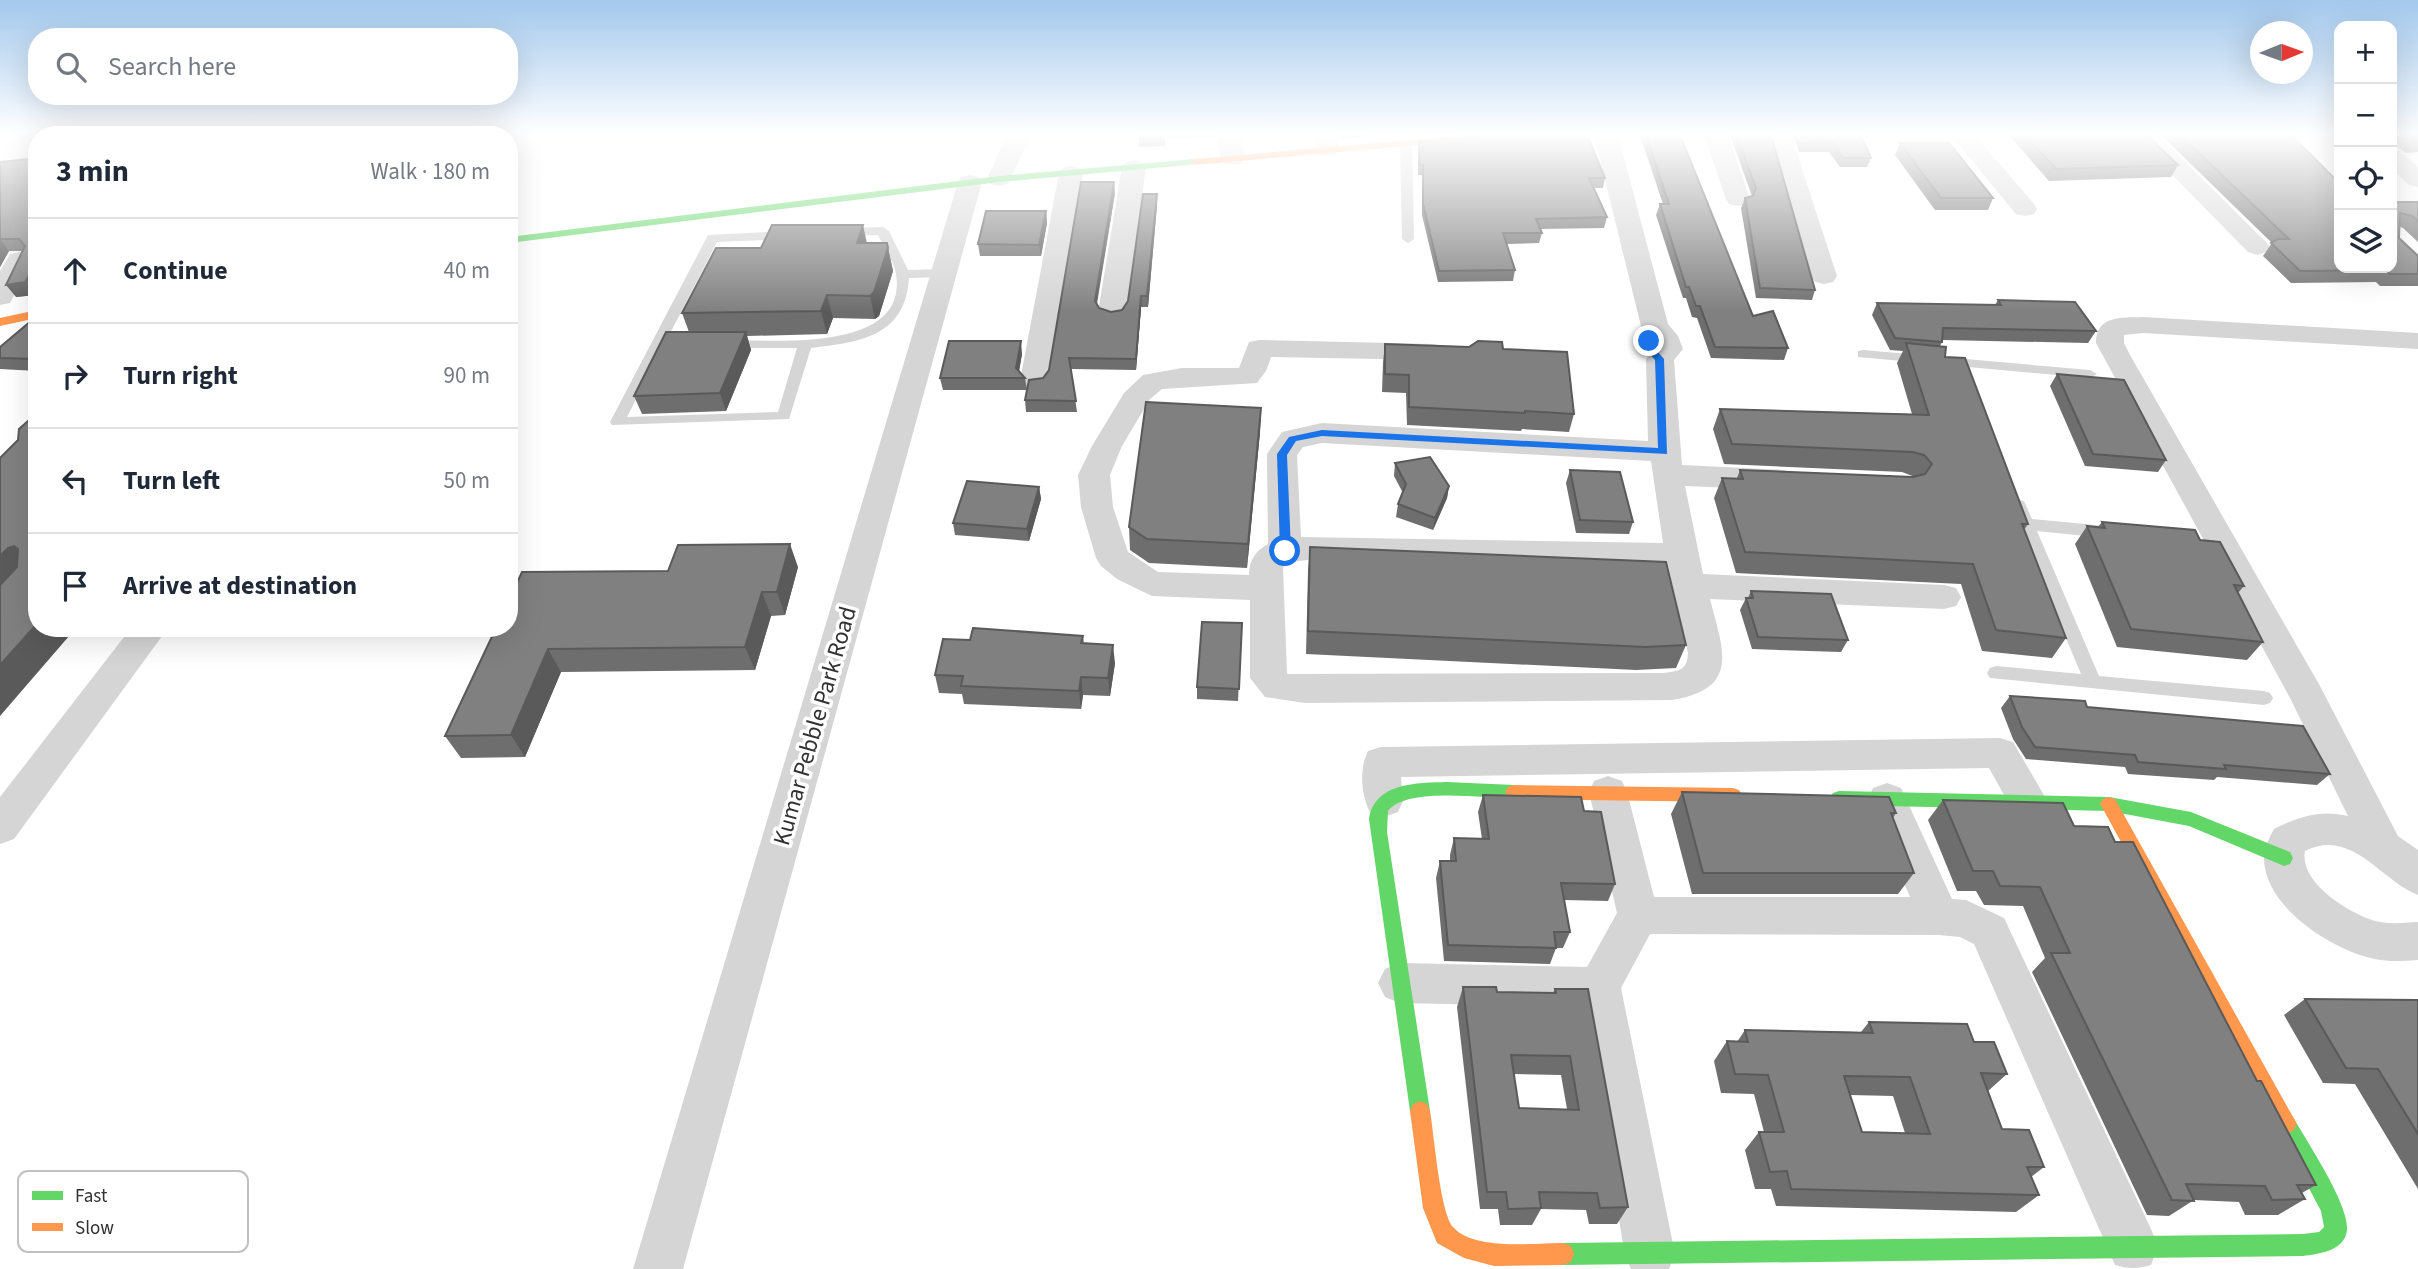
<!DOCTYPE html>
<meta charset="utf-8">
<style>
body{margin:0;font-family:"Source Sans 3",sans-serif;background:#f6f6f7;color:#1f2937}
.controls{position:absolute;right:21px;top:21px;display:grid;overflow:hidden;border-radius:14px;box-shadow:0 7px 28px #0002}
.controls button{width:63px;height:63px;display:grid;place-items:center;padding:0;border:0;border-bottom:2px solid #e0e1e3;background:#fff;color:#1f2937;font:35px sans-serif}
.compass{position:absolute;left:2250px;top:21px;width:63px;height:63px;border-radius:50%;background:#fff;box-shadow:0 7px 28px #0002;rotate:89deg}
.stop{position:absolute;width:21px;height:21px;margin:-16px;border:5px solid #1a73e8;border-radius:50%;background:#fff}
.stop.end{background:#1a73e8;border-color:#fff;box-shadow:0 2px 7px #0008}
.list{margin:0;padding:0;list-style:none}
h2{display:flex;justify-content:space-between;align-items:center;height:91px;margin:0;padding:0 28px;font-size:30px}
h2 small{font-size:23px;font-weight:400;color:#747a83}
.list li{display:grid;grid-template-columns:46px 1fr auto;gap:21px;align-items:center;box-sizing:border-box;height:105px;padding:0 28px;border-top:2px solid #e0e1e3}
.list b{display:block;font-size:26px;white-space:nowrap}
.list em{font-size:23px;font-style:normal;color:#747a83}
.icon{flex:none;width:38px;height:38px;fill:none;stroke:currentColor;stroke-width:2;stroke-linecap:round;stroke-linejoin:round}
.map{position:relative;flex:none;width:2418px;height:1269px;overflow:hidden}
.search{position:absolute;background:#fff;box-shadow:0 7px 28px #0002;left:28px;top:28px;width:490px;height:77px;display:flex;align-items:center;gap:18px;box-sizing:border-box;padding:0 24px;border-radius:28px;color:#747a83;font-size:26px}
.panel{position:absolute;background:#fff;box-shadow:0 7px 28px #0002;left:28px;top:126px;width:490px;height:511px;border-radius:28px}
.map>svg:first-child{display:block}
.lines{fill:none;stroke-linecap:round;stroke-linejoin:round}
.lane{fill:#d5d5d5;fill-rule:evenodd}
.street{fill:#d5d5d5;fill-rule:evenodd}
.fast{fill:#63d668;fill-rule:evenodd}
.slow{fill:#ff974d;fill-rule:evenodd}
.wall{fill:#6e6e6e;fill-rule:evenodd}
.shaded-wall{fill:#5a5a5a}
.building{fill:#808080;stroke:#5a5a5a;stroke-width:2;fill-rule:evenodd}
.route{fill:#1a73e8}
.labels{text-anchor:middle;dominant-baseline:central;stroke-width:7;stroke-linejoin:round;paint-order:stroke}
.street-label{font-size:24px;fill:#313131;stroke:#fff}
.key{fill:#fff;stroke:#c1c1c1;stroke-width:2}
.key-label{font-size:19px;fill:#313131}
</style>
<div class="map">
<svg width="2418" height="1269" viewBox="0 0 2418 1269">
<rect width="100%" height="100%" fill="#fff"/>
<g class="lines">
<path class="lane" d="M1406,139l6,3 2,97 -6,4 -6,-4 -2,-97z
M883,227l6,4 19,39 36,-1 7,4 -7,4 -35,1c-4,59 -49,64 -98,70l-22,71 -177,6 -2,-3 98,-187 82,-4 6,4 -6,4 -73,3 -90,175 151,-5 19,-64h-69l-7,-4 7,-4c46,0 181,13 168,-66 -2,-12 -12,-27 -18,-39l-35,1 -6,-4 6,-4z
M1863,350l227,20 7,4 -7,4 -232,-21v-6z
M2018,500l6,1 8,18 74,7 8,6 -8,6 -69,-7 62,145 165,15 6,2 3,5 -3,5 -6,2 -274,-27 -3,-5 3,-5 6,-2 85,8 -71,-169z"/>
<path class="street" d="M1007,135h24l-23,49 -9,2 -9,-2 -3,-5z
M1217,135h23l5,24 -4,5h-16l-4,-5z
M1313,135h23l3,15 -4,5h-16z
M1594,135h24l50,189 10,12 5,13 -9,11 8,105 101,5 11,3 5,7 -5,7 -11,3 -98,-4 18,88 241,11 12,3 5,9 -5,9 -12,3 -234,-10c13,51 31,90 -38,101l-367,3 -40,-6 -15,-19v-78l-98,-4 -35,-17 -16,-13 -5,-8 -15,-51 -3,-32 14,-29 32,-53 19,-18 39,-7h57l10,-26 10,-2 174,4 10,2 4,6 -4,6 -10,2 -162,-3 -5,14 -9,12 -95,6 -12,10 -28,47 -12,29 3,32 15,45 30,20 91,3c0,-14 6,-24 19,-31l-1,-90 15,-22 40,-9 326,18 -2,-82 9,-11 -14,-22zM1322,443l329,18 12,82 -362,-6 -4,-82 6,-8zM1308,560l360,6 20,87c-1,18 -9,18 -25,20l-376,1 -4,-107 7,-5z
M1704,135h24l22,64 -3,5 -9,2 -9,-2 -3,-5z
M1767,135h24l46,141 -4,6 -9,2 -9,-2 -4,-6z
M1951,135h24l59,69 3,5 -3,5 -9,2 -9,-2z
M2133,135h25l108,107 4,5 -4,5 -9,3 -9,-3z
M2392,149l8,2 18,16v20l-9,-2 -17,-16z
M1134,160l8,2 4,5 -20,145 -4,6 -10,2 -10,-2 -4,-6 24,-145 4,-5z
M1071,166l8,2 4,5 -35,208 -4,6 -10,3 -10,-3 -4,-6 39,-208 4,-5z
M970,175l9,2 3,5 -299,1087h-50l325,-1087 3,-5z
M19,252l9,2 4,6 -22,43 -10,2v-34l10,-17z
M2143,317l275,16v16l-275,-16 -19,2v8l6,12 190,331 78,150 20,14v45c-37,-14 -66,-68 -113,-44 -6,30 40,59 64,68 15,6 33,4 49,3v38c-14,1 -29,2 -43,-1 -43,-9 -109,-51 -111,-99 0,-11 5,-22 10,-31 24,-12 47,-20 74,-13l-58,-118 -194,-355c0,-28 25,-25 47,-26z
M131,628h37l-154,211 -14,5v-47z
M2000,738l13,4 35,60 -6,11 -14,5 -14,-5 -25,-45 -588,9 2,24 -5,11 -14,5 -14,-5c-9,-17 -11,-43 -2,-61l13,-4z
M1608,776l14,5 5,11 27,105h256l-42,-98 5,-11 14,-5 14,5 51,111 14,1 38,18 147,311 7,18 -7,18c-13,4 -23,4 -36,0l-141,-321 -14,-7 -21,-2 -289,-1 -29,54 54,266 -6,15h-38l-6,-15 -44,-247 -181,-4 -15,-6 -7,-14 7,-14 15,-6 187,4 30,-54 -28,-121 5,-11z"/>
<path class="fast" d="M1195,159l5,3 -1,2 -200,18 -490,61v-6l490,-61z
M1447,782l67,3 6,2 3,5 -3,5 -6,2c-29,-1 -108,-12 -126,12l-1,21 43,279 -3,7 -7,3 -7,-3 -3,-7 -41,-292c6,-37 48,-36 78,-37z
M1839,791l270,6 82,15 99,40 3,6 -3,6 -6,2 -95,-40 -80,-15 -270,-6 -6,-2 -3,-5 3,-5z
M2286,1114l7,3c14,25 56,87 54,113 -2,21 -29,24 -44,26l-740,9 -8,-3 -3,-8 3,-8 8,-3 740,-9 16,-2 5,-5 -3,-16 -46,-87 4,-7z"/>
<path class="slow" d="M1466,135h34l-5,3 -300,27 -5,-3 5,-3z
M37,310v8l-37,8v-8z
M1514,785l219,3 6,2 3,5 -3,5 -6,2 -219,-3 -6,-2 -3,-5 3,-5z
M2109,797l6,2 178,318 4,7 -4,7 -7,3 -7,-3 -176,-322 -3,-5 3,-5z
M1420,1101l7,3 3,7c4,23 10,101 23,116 21,24 82,16 110,16l8,3 3,8 -3,8 -8,3 -69,1 -30,-8 -27,-15 -14,-35 -13,-97 3,-7z"/>
</g>
<path class="wall" d="M1139,135h76v2l-50,1v8l-26,1z
M1340,135h23l-1,2 -21,2z
M1538,135h49l18,43 -2,10h-9l13,29 -3,11 -64,1 2,4 -3,10 -33,1 9,26 -2,11 -75,1 -16,-67v-40h-4v-23l1,-10 118,-6z
M1640,135h40l73,181 35,32 -4,12 -73,-2 -14,-40 -5,-1 -6,-19h-3l-27,-83 4,-11h3z
M1730,135h41l44,155 -3,10 -56,-2 -15,-90 4,-10 7,-2z
M1793,135h68l10,23 -4,9h-27l-11,-15h-30z
M2009,135h138l31,30 -7,12 -122,4z
M2161,135h130l48,133 53,-66h26v40l-15,-14 -3,-1 -1,11 19,18v30h-38l-4,-4 -85,1 -28,-27 9,-13z
M2392,135h26v17l-12,1 -14,-10z
M1900,143l93,55 -5,12h-53l-40,-55z
M37,158l-2,137 -19,2 7,-46h-14l-9,16v-105z
M1115,193l-18,111 2,4 12,4 11,-2 6,-9 29,-107v11l-9,102h-7l-5,63 -65,-1 6,43h-51l-1,-12 24,-30z
M1046,211l1,12 -6,33h-61l-2,-12z
M867,243l21,5 5,23 -14,45 -4,3 -42,-1 -6,16 -80,2 4,14 -25,61 -84,3 -8,-18 55,-64 -7,-19 79,-65z
M1998,300l98,31 -8,12 -145,-3 -3,6 88,178 -4,6 42,108 -14,20 -70,-7 -21,-67 -225,-11 -22,-75 8,-20h15l3,-8 175,7 -13,-5 -178,-8 -11,-35 7,-20 192,5 -15,-51 6,-12 -13,-1 -18,-35 5,-12 118,2z
M37,316v55l-37,-2v-22z
M1385,344l118,5 71,65 -5,18 -47,-3 -1,2 -114,-6 -1,-32 -24,-1 1,-30z
M1022,354l-3,18 6,6 2,12h-84l-3,-12z
M2057,374l109,86 -8,12 -73,-6 -35,-80z
M1261,408l-1,24 -13,136 -98,-5 -19,-13 -1,-23z
M1395,463l54,23 -2,12 -14,32 -37,-13 2,-13 5,-11 -9,-17z
M1570,470l63,52 -4,12 -53,-1 -10,-50z
M1039,487l2,12 -12,42 -74,-6 -2,-12z
M2102,522l98,18 44,46 -6,7 25,49 -16,18 -130,-13 -42,-103 12,-18 11,1z
M1310,547l376,98 -10,23 -40,2 -330,-16 2,-84z
M798,567l-13,48 -14,1 -16,54 -194,2 -36,85 -64,1 -16,-22 51,-108 172,-57z
M1751,591l97,49 -7,12 -89,-3 -12,-39 6,-12h2z
M1242,623l-4,78 -41,-2v-12z
M1083,636l1,8 31,19 -5,33 -27,-1 -2,14 -117,-5 -2,-10 -23,-1 -4,-18 35,-35z
M2010,696l77,11 243,67 -13,11 -100,-8 -3,3 -86,-6 -3,-7 -99,-8 -13,-20 -12,-31z
M1682,792l214,21 -3,5 21,55 -16,21h-206l-21,-80z
M1483,795l101,16 31,73 -7,17 -44,-1 6,32 -7,16h-7l-6,16 -106,-3 -8,-83 4,-17h10v-6l4,-17 28,1 -4,-27z
M1943,800l131,26 41,16 142,239 59,104 -14,8 3,6 -27,16h-33l-6,-13 -45,-2 -25,16 -22,-1 -115,-243 13,-14 -22,-52 -39,-1 -8,-14h-19l-29,-71z
M1463,987l34,5 56,1 2,-4 73,218 -11,17h-28l-3,-14 -45,-1 -9,16h-32l-2,-16h-18l-23,-202zM1514,1074l47,1 6,34 -48,-1z
M2305,999l113,1v189l-63,-105 -32,-1 -39,-68z
M1869,1022l105,20 33,32 -19,17 14,38 42,38 -13,10 8,18 -23,17 -240,-6 -5,-17h-16l-10,-39 14,-18h5l-10,-38 -33,-1 -7,-32 13,-20 10,1 8,-12 116,2zM1850,1095l43,1 12,37 -43,-1z"/>
<path class="shaded-wall" d="M1114,182l1,11 -20,119v-11z
M1157,194v11l-9,102 -1,-11z
M1046,211l1,12 -6,33 -2,-11z
M863,225l5,23 -11,-5z
M0,239l9,12 -9,16z
M888,248l5,23 -14,45 -4,3 -5,-23z
M37,262v29l-2,4 -19,2 -10,-12z
M827,295l6,23 -6,16 -6,-23z
M1141,296v11l-5,63v-11z
M746,332l5,18 -25,61 -6,-18z
M1021,341l1,13 -5,27 -1,-13z
M1261,408l-1,24 -13,136 1,-24z
M1449,486l-2,12 -14,32 2,-12z
M1039,487l2,12 -12,42 -2,-12z
M790,544l8,23 -13,48 -8,-23z
M14,546l22,24 -36,34v-48l8,-8z
M762,592l9,24 -16,54 -10,-23z
M37,624v4h39l-76,88v-51z
M1113,645l2,18 -5,33 -2,-18z
M548,649l13,23 -36,85 -14,-22z
M1081,677l2,18 -2,14 -2,-18z"/>
<path class="building" d="M1139,135h26v3h-26z
M1541,135h46l18,43h-16l18,39 -71,2 6,14h-39l12,37 -76,1 -16,-67v-39h-3l-1,-23 61,-5 62,-1z
M1646,135h34l73,181 20,-5 15,37 -73,-1 -15,-41h-4l-7,-19h-3l-26,-83h9z
M1736,135h35l44,155 -55,-2 -15,-90 8,-2 3,-8z
M1800,135h61l10,23h-28l-10,-16 -30,1z
M2025,135h122l31,30 -122,4z
M2180,135h111l45,45 3,1v87h53v-66h26v19l-6,-5 -12,-3 -1,25 19,18v18h-28l-5,-4 -85,1 -29,-28 7,-4h11z
M2405,135h13v6h-4z
M1900,143h49l44,55h-52z
M37,158v104l-12,20 -19,3 19,-39 -6,-7h-19v-77z
M1081,182h33l-19,119 4,7 12,4 11,-2 6,-9 15,-107h14l-10,102h-6l-5,63 -67,-1 7,43 -51,-1 4,-20 14,-2 6,-8z
M986,211h60l-7,34 -61,-1z
M772,225h91l-6,18h30l1,5 -14,44 -4,4 -43,-1 -6,16 -139,2 34,-65h45z
M1998,300l77,2 21,29 -153,-3 -1,14 -47,-4 -18,-35 124,2z
M37,316v43l-37,-1v-11z
M666,332h80l-26,61 -86,3z
M949,341h72l-5,27 9,10h-85z
M1478,341l24,1 1,7 64,3 7,62 -49,-3v2l-116,-6v-32l-24,-1v-30l84,3z
M1906,343l40,4 -1,10 20,1 63,166h-6l44,114 -70,-8 -23,-66 -228,-12 -23,-74 21,1 -3,-9 173,7 12,-3 7,-10 -8,-9 -11,-3 -181,-8 -12,-35 209,6z
M2057,374l67,6 42,80 -73,-6z
M1146,402l115,6 -13,136 -101,-5 -18,-12z
M37,413v211l-37,41v-80l17,-18 1,-18 -4,-3 -6,2 -8,8v-98l18,-18 1,-11z
M1430,457l19,29 -14,32 -37,-14 8,-20 -11,-21z
M1570,470l50,2 13,50 -53,-2z
M967,481l72,6 -12,42 -74,-6z
M2102,522l93,8 5,10 20,2 24,44 -10,-1 29,57 -132,-13 -44,-103 18,2z
M790,544l-13,48h-15l-17,55 -197,2 -37,86 -66,1 51,-108h13v-28l13,-28 146,-1 10,-26z
M1310,547l356,15 20,83 -41,2 -337,-16z
M1751,591l80,3 17,46 -90,-3 -12,-39h7z
M1202,622l40,1 -3,66 -42,-2z
M973,628l110,8 -2,7 32,2 -5,33 -27,-1 -2,14 -118,-5 2,-10 -28,-1 8,-36 27,1z
M2010,696l75,5 2,6 216,19 27,48 -106,-9 2,4 -88,-7 -3,-7 -100,-8 -13,-20z
M1682,792l207,5 7,16h-5l23,60h-211z
M1483,795l98,2 3,14 17,1 14,72 -54,-1 9,49h-16l2,16 -108,-3 -8,-84h16l-2,-23 35,1z
M1943,800l120,3 11,23 34,1 7,15h18l124,239h4l55,104h-19l8,14 -33,1 -7,-14 -79,-2 8,17 -22,-1 -121,-247h19l-30,-66 -40,-1 -7,-15h-20z
M1463,987h33l1,5 59,1 -1,-4h33l40,218 -28,1 -3,-15 -58,-1 2,16 -33,1 -2,-17h-19zM1511,1055l59,1 9,54 -60,-2z
M2305,999l113,1v134l-40,-65 -32,-1z
M1869,1022l98,2 7,18h20l13,32 -26,-1 21,56 27,1 15,37h-17l12,28 -248,-6 -4,-18 -17,1 -11,-40h25l-16,-57 -33,-1 -8,-33 21,1 -3,-12 128,3zM1844,1076l66,1 20,57 -68,-2z"/>
<linearGradient id="sky" x2="0" y2="1"><stop stop-color="#a2c8ed"/><stop offset="0.43" stop-color="#fff"/><stop offset="1" stop-color="#fff" stop-opacity="0"/></linearGradient>
<rect width="2418" height="312" fill="url(#sky)"/>
<path class="route" d="M1649,339h3l4,11 8,9 3,95 -345,-18 -26,5 -9,14 4,96 -6,3 -5,-3 -3,-97 12,-17 33,-7 336,18 -3,-88 -8,-9 -3,-10z"/>
<g class="labels">
<g class="street-label">
<text transform="translate(815 726) rotate(-74)">Kumar Pebble Park Road</text>
</g>
</g>
<rect x="18" y="1171" width="230" height="81" rx="10" class="key"/>
<rect x="32" y="1191" width="31" height="9" fill="#63d668"/>
<rect x="32" y="1223" width="31" height="8" fill="#ff974d"/>
<g class="key-label">
<text x="75" y="1202">Fast</text>
<text x="75" y="1234">Slow</text>
</g>
</svg>
<div class="controls">
<button>+</button>
<button>−</button>
<button><svg class="icon" aria-label="locate" viewBox="0 0 24 24"><circle cx="12" cy="12" r="6"/><path d="M12 2v4M12 18v4M2 12h4M18 12h4"/></svg></button>
<button><svg class="icon" aria-label="layers" viewBox="0 0 24 24"><path d="M12 4l9 5-9 5-9-5zM3 14l9 5 9-5"/></svg></button>
</div>
<svg class="compass" viewBox="-18 -18 36 36"><path d="M0-13l5 13h-10z" fill="#e53935"/><path d="M0 13l5-13h-10z" fill="#747a83"/></svg>
<div class="stop" style="left:1285px;top:551px"></div>
<div class="stop end" style="left:1649px;top:341px"></div>
<div class="search"><svg class="icon" aria-label="search" viewBox="0 0 24 24"><circle cx="10" cy="10" r="6"/><path d="M15 15l6 6"/></svg>Search here</div>
<section class="panel">
<h2>3 min<small>Walk · 180 m</small></h2>
<ul class="list">
<li><svg class="icon" aria-label="ahead" viewBox="0 0 24 24"><path d="M12 20V5M6 11l6-6 6 6"/></svg><div><b>Continue</b></div><em>40 m</em></li>
<li><svg class="icon" aria-label="right" viewBox="0 0 24 24"><path d="M7 20v-9h11M14 6l5 5-5 5"/></svg><div><b>Turn right</b></div><em>90 m</em></li>
<li><svg class="icon" aria-label="left" viewBox="0 0 24 24"><path d="M17 20v-9H6M10 6l-5 5 5 5"/></svg><div><b>Turn left</b></div><em>50 m</em></li>
<li><svg class="icon" aria-label="arrive" viewBox="0 0 24 24"><path d="M6 21V4h12l-3 4 3 4H6"/></svg><div><b>Arrive at destination</b></div></li>
</ul>
</section>
</div>
